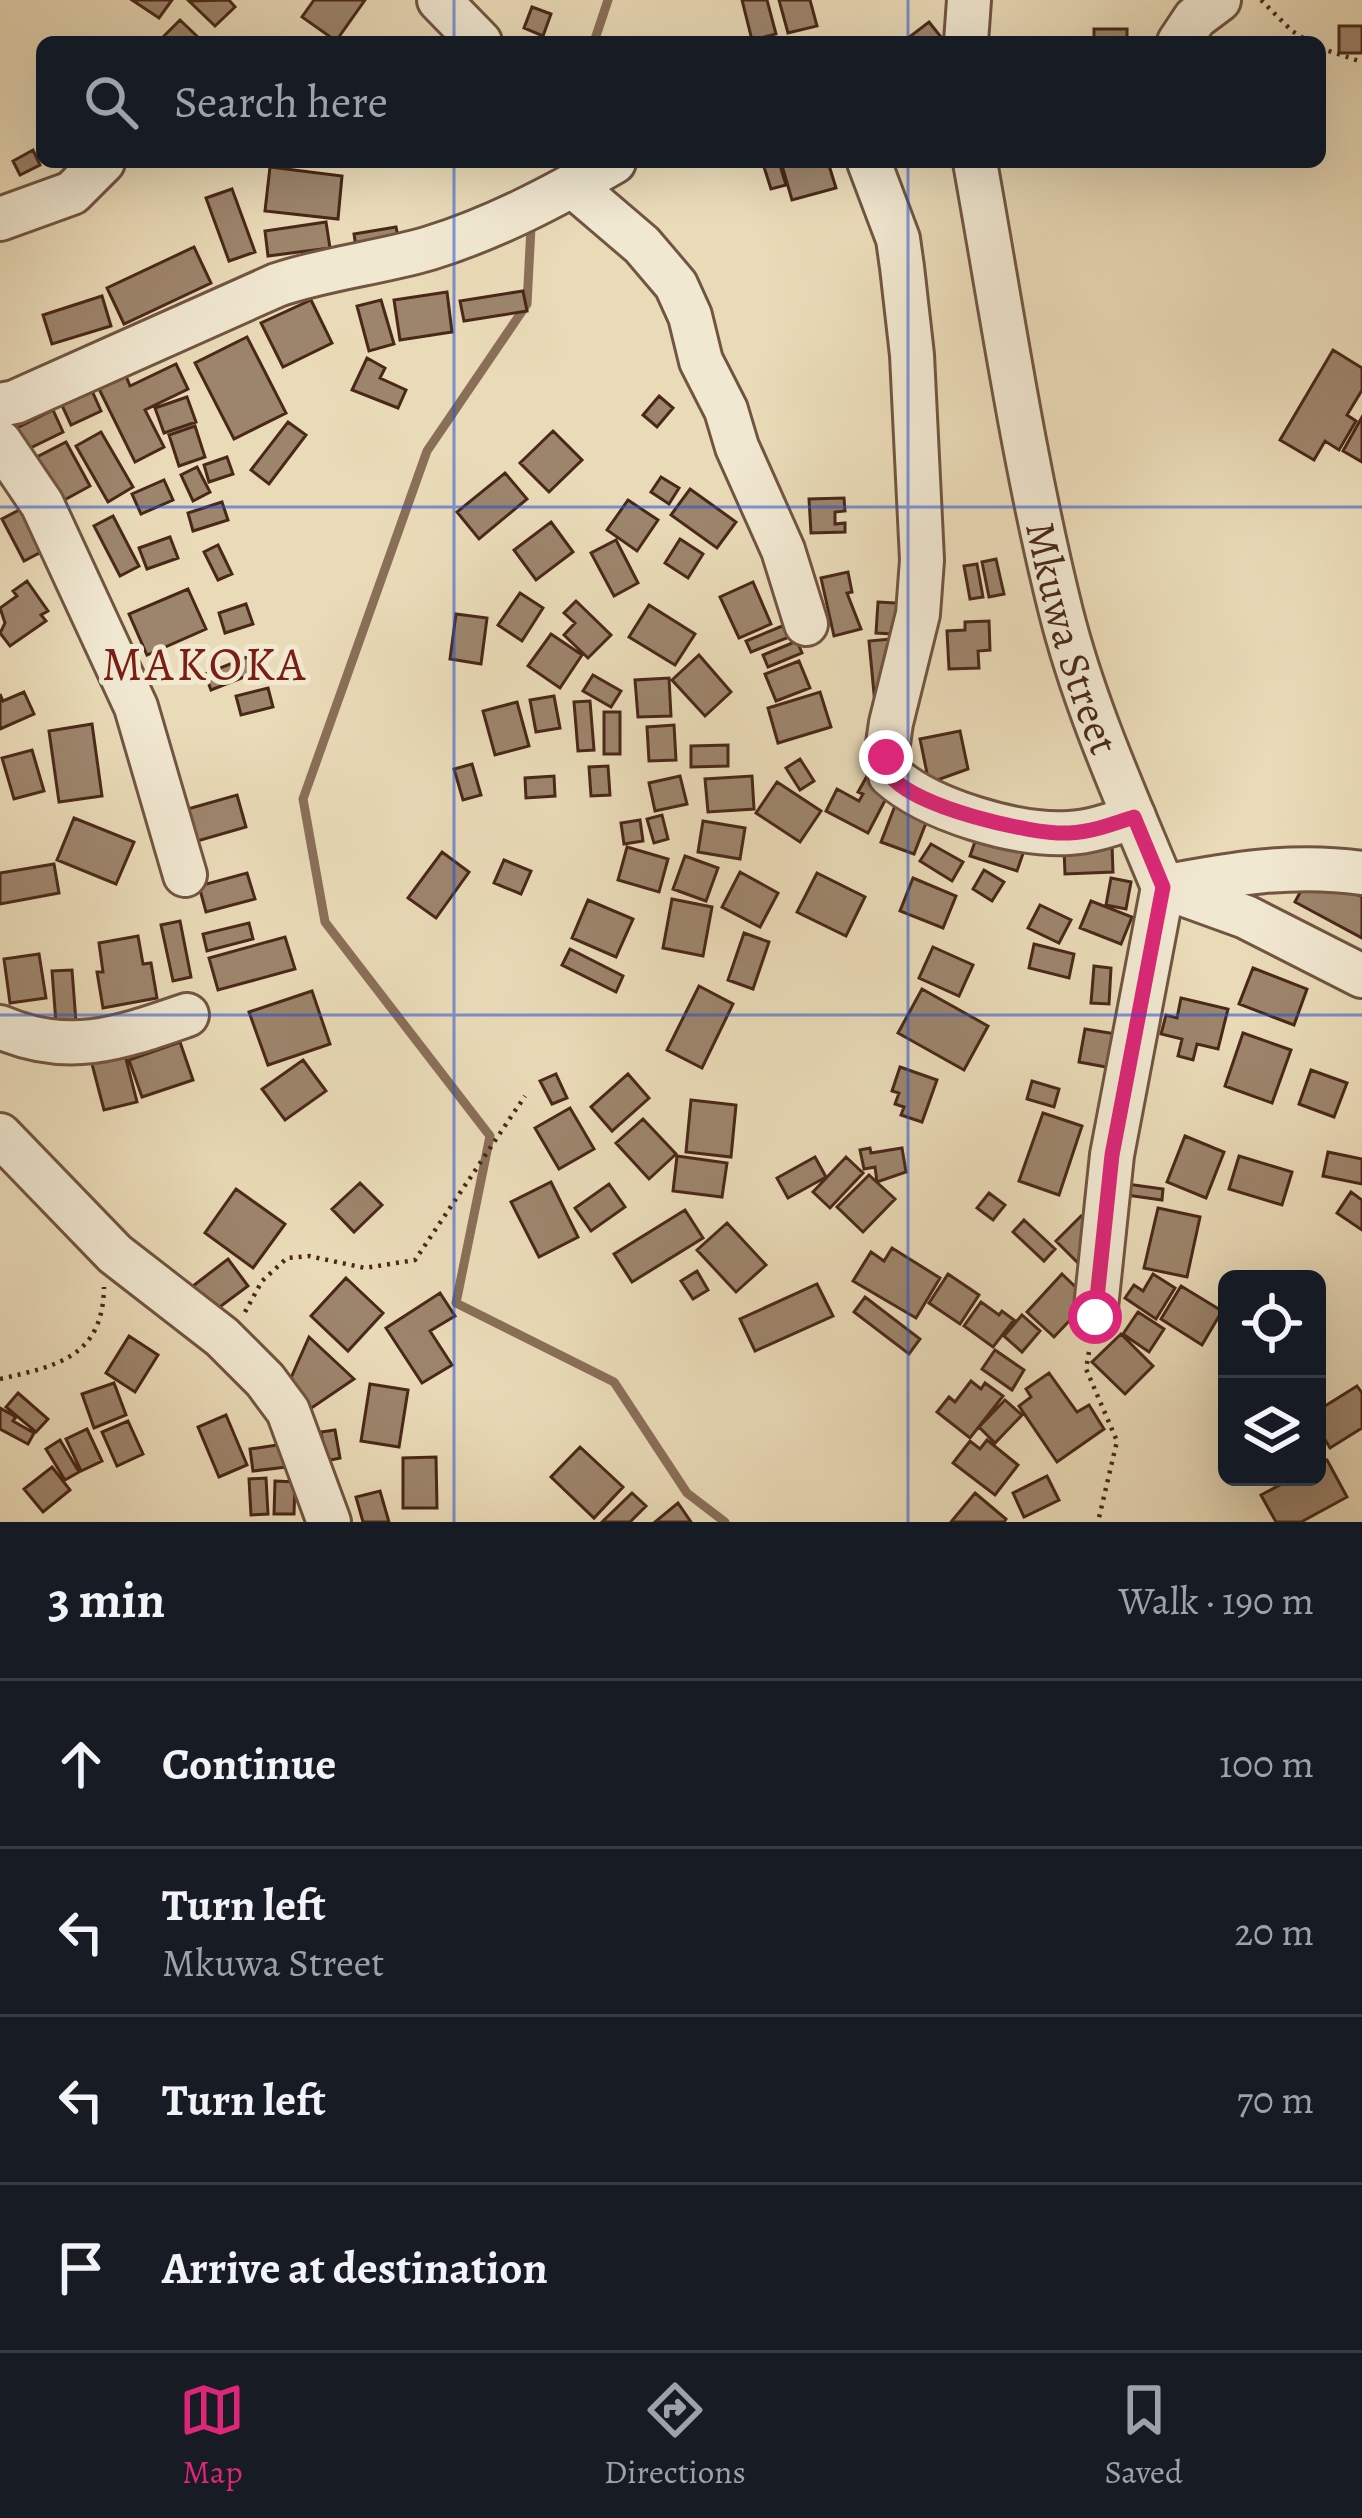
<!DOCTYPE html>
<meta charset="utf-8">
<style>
body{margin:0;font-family:Alegreya,serif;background:#20242c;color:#f1f3f6}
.controls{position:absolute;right:36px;bottom:36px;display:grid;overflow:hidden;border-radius:18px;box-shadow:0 12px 48px #0002}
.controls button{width:108px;height:108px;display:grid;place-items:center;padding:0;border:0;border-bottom:3px solid #363941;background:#171b24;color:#f1f3f6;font:60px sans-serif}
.stop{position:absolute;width:36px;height:36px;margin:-27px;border:9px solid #db2777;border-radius:50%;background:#fff}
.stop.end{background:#db2777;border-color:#fff;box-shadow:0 3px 12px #0008}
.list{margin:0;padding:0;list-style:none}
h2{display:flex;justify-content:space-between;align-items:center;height:156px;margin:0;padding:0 48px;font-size:51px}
h2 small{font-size:39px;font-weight:400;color:#9ea1a6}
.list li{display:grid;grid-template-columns:78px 1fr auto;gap:36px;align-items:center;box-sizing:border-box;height:168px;padding:0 48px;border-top:3px solid #363941}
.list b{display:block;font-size:45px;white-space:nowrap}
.list p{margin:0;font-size:39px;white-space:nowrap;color:#9ea1a6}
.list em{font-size:39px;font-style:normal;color:#9ea1a6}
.icon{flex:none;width:66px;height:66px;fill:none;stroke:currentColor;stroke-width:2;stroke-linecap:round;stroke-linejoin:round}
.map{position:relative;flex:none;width:1362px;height:1522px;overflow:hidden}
.search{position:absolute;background:#171b24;box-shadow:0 12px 48px #0002;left:36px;right:36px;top:36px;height:132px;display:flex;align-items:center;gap:30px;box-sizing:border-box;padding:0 42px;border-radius:18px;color:#9ea1a6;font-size:45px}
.sheet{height:828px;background:#171b24}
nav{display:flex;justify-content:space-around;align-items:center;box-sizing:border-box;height:168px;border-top:3px solid #363941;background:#171b24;font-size:33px;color:#9ea1a6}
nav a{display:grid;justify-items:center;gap:6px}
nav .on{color:#db2777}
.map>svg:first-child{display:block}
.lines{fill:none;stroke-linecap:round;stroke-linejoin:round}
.stream{stroke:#8a6f58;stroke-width:9}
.building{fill:#9d856c;stroke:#4a2819;stroke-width:3}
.minor-casing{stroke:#725541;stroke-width:48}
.path{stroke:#4a2819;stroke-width:4.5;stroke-dasharray:3 6;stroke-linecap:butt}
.minor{stroke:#f1e8d1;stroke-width:42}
.route{stroke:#db2777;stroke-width:15}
.grid{fill:none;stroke:#1d4ed8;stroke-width:3;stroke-opacity:0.55}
.labels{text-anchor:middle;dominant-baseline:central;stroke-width:10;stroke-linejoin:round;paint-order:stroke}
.street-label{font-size:42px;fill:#4a2819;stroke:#f1e8d1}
.quarter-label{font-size:48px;letter-spacing:3px;fill:#7a1f14;stroke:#f1e8d1}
</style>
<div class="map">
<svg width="1362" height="1522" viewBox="0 0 1362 1522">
<rect width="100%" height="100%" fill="#eadbb8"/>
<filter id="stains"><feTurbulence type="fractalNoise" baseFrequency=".00167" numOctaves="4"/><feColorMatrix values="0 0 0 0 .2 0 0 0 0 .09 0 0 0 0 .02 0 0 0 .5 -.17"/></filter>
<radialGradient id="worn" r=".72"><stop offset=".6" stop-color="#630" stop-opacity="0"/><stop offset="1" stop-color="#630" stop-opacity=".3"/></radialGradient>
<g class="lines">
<path class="stream" d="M594,42l14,-42
M547,163v-1
M531,227l-4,77 -100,147 -124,348 22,123 165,214 -34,167 158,79 73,111 38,29"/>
</g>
<path class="building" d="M132,0h40l-13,18z
M229,0l6,7 -20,19 -26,-25z
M314,0h51l-29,41 -34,-24z
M742,0h25l9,34 -24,6z
M779,0h31l7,26 -29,7z
M532,7l19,7 -8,22 -19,-8z
M180,20l23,22h-45z
M929,22l16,20h-34l-3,-4z
M1339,26h23v27h-23z
M1094,29h33v13h-33z
M33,150l7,15 -20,10 -7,-14z
M779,162l7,23 -15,4 -7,-22z
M781,162h47l8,26 -44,12z
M270,167l72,9 -4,43 -73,-8z
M232,189l23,63 -26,9 -23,-63z
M326,222l4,26 -62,8 -3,-25z
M396,227l4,19 -43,8 -3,-20z
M194,247l17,36 -87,41 -17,-36z
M523,291l4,20 -63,10 -4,-20z
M447,292l5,40 -52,8 -6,-40z
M102,296l9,30 -59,18 -9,-29z
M311,300l21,43 -49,24 -22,-44z
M381,300l13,44 -25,7 -12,-45z
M247,337l39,76 -52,26 -39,-76z
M1333,350l29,18v22l-15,25 9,6 -17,29 -14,-9 -11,19 -34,-20z
M367,358l18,10 -5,10 26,12 -8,18 -46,-18z
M176,364l12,25 -43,21 19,37 -29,15 -36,-73 27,-13 4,10z
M89,384l12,27 -30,14 -12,-26z
M659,396l14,12 -16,19 -14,-12z
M187,397l9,25 -32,11 -9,-25z
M53,410l10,22 -41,20 -11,-21z
M1362,417v45l-19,-11z
M288,422l18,13 -37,49 -18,-14z
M195,426l10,31 -26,9 -10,-31z
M553,431l29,29 -33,32 -29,-29z
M101,432l32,55 -25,15 -32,-56z
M66,442l24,44 -33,18 -24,-45z
M227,457l6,17 -24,8 -5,-17z
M197,467l13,25 -17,9 -12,-26z
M505,473l22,26 -48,40 -22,-27z
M661,477l18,11 -10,16 -18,-12z
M164,480l9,20 -32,14 -9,-20z
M690,489l46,33 -19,26 -46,-33z
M844,498l1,13 -10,1v12l10,-1v9l-34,1 -2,-34z
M628,500l30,20 -21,31 -30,-21z
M222,502l6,18 -35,11 -5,-18z
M21,509l22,42 -19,10 -22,-42z
M113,516l26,50 -19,10 -26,-50z
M551,522l22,30 -37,28 -22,-30z
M170,537l8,21 -31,11 -8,-21z
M680,539l23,15 -15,24 -23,-15z
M616,540l22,43 -24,13 -23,-43z
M218,545l14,29 -14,6 -14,-28z
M996,559l8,35 -15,3 -7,-35z
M977,564l6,33 -13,2 -6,-33z
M848,572l4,20 -5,1 14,36 -27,7 -13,-58z
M27,581l21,30 -7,4 5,6 -36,25 -10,-13 5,-10 -5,-15 17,-12 -4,-5z
M753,582l18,42 -32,14 -19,-41z
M188,589l18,40 -59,26 -18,-41z
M520,593l23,15 -21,33 -24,-16z
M576,601l35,34 -23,23 -24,-23 11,-12 -11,-10z
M878,602l34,2 -1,31 -35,-2z
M246,604l7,20 -28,9 -6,-20z
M649,605l46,29 -20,31 -46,-28z
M456,614l31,4 -6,46 -31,-5z
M989,621l1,29 -12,1 1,17 -30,1 -2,-38 18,-1v-8z
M787,624l5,12 -41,16 -5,-11z
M551,634l31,21 -22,33 -32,-22z
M913,637l6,63 -44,4 -6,-63z
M797,641l5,12 -34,14 -5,-12z
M699,655l32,37 -26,24 -33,-36z
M250,656l7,16 -46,18 -6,-16z
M799,661l11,27 -34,13 -11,-27z
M593,675l28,16 -10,16 -28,-16z
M669,678l2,38 -33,1 -3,-37z
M268,688l5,19 -32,8 -5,-19z
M24,692l10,22 -34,15v-35l3,7z
M820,692l11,35 -53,16 -10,-35z
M554,696l6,32 -24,4 -6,-32z
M590,701l4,49 -16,1 -4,-49z
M517,702l12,44 -34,9 -12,-44z
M604,712h16v42h-16z
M92,724l10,72 -43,6 -10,-71z
M674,725l2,35 -27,1 -2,-34z
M960,731l8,38 -39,14 -9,-44z
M728,745v21l-37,1v-21z
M32,750l12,41 -30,8 -12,-41z
M800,759l14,22 -14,9 -14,-22z
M472,764l9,31 -18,5 -9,-31z
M608,766l2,29 -19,1 -2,-29z
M554,776l1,20 -29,2 -1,-20z
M680,776l7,28 -32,7 -6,-28z
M752,776l2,33 -46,3 -3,-33z
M867,776l24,13 -23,44 -42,-22 11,-22 22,12 4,-7 -5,-2z
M777,782l44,29 -21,31 -44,-29z
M237,795l9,32 -52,15 -10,-32z
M898,798l33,12 -17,44 -33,-12z
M662,815l6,24 -14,4 -7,-24z
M74,818l60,24 -18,42 -59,-24z
M640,820l3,21 -19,3 -3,-21z
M703,821l42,7 -5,31 -42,-7z
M980,827l47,15 -10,29 -47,-15z
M931,844l32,18 -11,19 -32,-20z
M1112,845l1,27 -48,2 -1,-26z
M627,847l41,12 -9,33 -41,-12z
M442,852l27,20 -33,46 -28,-20z
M685,856l33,12 -12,33 -33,-12z
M504,860l27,11 -10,23 -27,-11z
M54,864l5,29 -59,11v-31z
M984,870l20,12 -12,19 -19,-12z
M1312,870l50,27v41l-67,-36z
M740,872l38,21 -18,34 -38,-20z
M247,873l8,26 -49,13 -7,-26z
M817,873l48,24 -19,39 -49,-24z
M913,878l43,18 -13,32 -43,-17z
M1111,878l20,4 -5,27 -20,-4z
M672,899l40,8 -9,49 -40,-8z
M588,900l45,19 -17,38 -44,-19z
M1091,901l41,16 -11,27 -41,-16z
M1040,905l31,15 -12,23 -31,-15z
M180,921l11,56 -18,4 -12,-56z
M249,923l4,16 -46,12 -4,-17z
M744,933l25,9 -16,47 -25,-9z
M138,936l5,28 8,-1 6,35 -54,10 -6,-36h6l-4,-29z
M285,937l10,32 -77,21 -9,-32z
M1034,944l40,10 -5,24 -40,-10z
M933,947l40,18 -14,31 -40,-18z
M570,949l53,27 -7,16 -54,-27z
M39,954l7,44 -36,5 -6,-44z
M1094,966l17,2 -2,36 -18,-1z
M1253,968l54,21 -13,36 -55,-21z
M72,970l4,52 -20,1 -4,-52z
M699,986l34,18 -31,64 -35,-18z
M922,989l66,37 -24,44 -66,-37z
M312,991l18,53 -62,21 -19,-53z
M1181,998l47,11 -10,40 -21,-5 -4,16 -15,-4 4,-17 -21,-5 5,-19 11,3z
M1085,1029l43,7 -6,34 -43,-8z
M1243,1033l48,17 -19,53 -47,-17z
M180,1042l13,38 -51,17 -13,-37z
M125,1055l12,47 -33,8 -12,-46z
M303,1060l23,31 -41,29 -23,-31z
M900,1067l37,13 -15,42 -21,-7 3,-8 -9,-3 4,-11 -7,-2z
M1311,1070l36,13 -13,34 -35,-13z
M556,1074l11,24 -15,6 -12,-23z
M628,1074l21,24 -37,33 -21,-24z
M1032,1081l27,8 -5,18 -27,-8z
M691,1100l45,5 -5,52 -45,-5z
M570,1108l24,41 -35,20 -24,-41z
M1043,1113l39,13 -23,69 -40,-14z
M643,1119l33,35 -27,25 -33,-36z
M1185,1136l39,16 -18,46 -39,-16z
M870,1148l1,5 31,-5 4,24 -29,10 -2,-15 -11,2 -4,-19z
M1328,1152l34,7v25l-39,-8z
M677,1156l50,7 -5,34 -49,-6z
M1239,1156l53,16 -10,33 -53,-16z
M815,1157l11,20 -38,21 -11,-20z
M846,1157l17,16 -33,35 -17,-16z
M869,1175l26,24 -32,33 -26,-25z
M551,1182l27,55 -39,20 -28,-55z
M360,1183l22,22 -28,27 -22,-23z
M609,1184l16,23 -34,24 -16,-23z
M1127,1184l36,5 -1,11 -36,-5z
M236,1189l49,35 -32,44 -48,-35z
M1351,1192l11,8v30l-25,-17z
M989,1193l16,12 -12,15 -16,-12z
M1158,1208l42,9 -13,60 -43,-9z
M685,1210l18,28 -71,44 -18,-28z
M1081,1216l14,14 -10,40 -29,-29z
M1024,1220l31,29 -11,12 -31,-29z
M727,1223l39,42 -30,27 -39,-42z
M892,1248l48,30 -24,40 -63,-37 18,-29 13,9z
M228,1259l20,27 -39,29 -20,-26z
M697,1271l11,19 -15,9 -12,-18z
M948,1274l31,21 -19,29 -31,-21z
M1062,1274l27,26 -35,37 -27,-25z
M1153,1274l22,14 -19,31 -31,-21 9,-13 9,6z
M346,1278l37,35 -35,38 -37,-35z
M817,1284l16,32 -78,35 -15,-32z
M1181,1286l41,25 -20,34 -41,-26z
M440,1293l15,23 -25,15 22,34 -30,18 -36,-55z
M865,1297l55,42 -11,15 -55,-42z
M981,1302l18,13 3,-4 12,9 -21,27 -29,-21z
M1138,1312l26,17 -15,23 -26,-18z
M1022,1315l18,16 -18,21 -18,-16z
M1121,1334l32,32 -28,28 -33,-32z
M129,1336l29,19 -23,37 -29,-19z
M309,1337l45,42 -44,30 -20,-29z
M995,1350l29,20 -12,20 -30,-21z
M1049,1373l28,39 12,-7 15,24 -47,33 -38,-56 12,-9 -5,-8z
M971,1381l10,8 4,-6 18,13 -33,42 -33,-26 12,-15 6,5z
M114,1383l12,32 -32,13 -12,-34z
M370,1384l38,6 -9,57 -38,-6z
M1357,1386l5,7v35l-32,20 -13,-22v-15z
M18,1393l30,26 -12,13 -30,-25z
M1005,1400l17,15 -27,28 -16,-16z
M0,1408l16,9 -3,4 21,12 -6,11 -28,-15z
M226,1415l21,50 -28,12 -21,-50z
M128,1421l15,33 -26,12 -15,-34z
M87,1429l15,32 -21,10 -15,-32z
M335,1430l5,28 -14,3 -5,-29z
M60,1440l19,32 -14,8 -19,-31z
M987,1440l31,25 -23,30 -42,-32 17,-22 10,8z
M284,1444l3,23 -34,4 -3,-22z
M580,1447l43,40 -29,31 -43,-41z
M436,1457l1,51h-34v-50z
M1327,1460l20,37 -46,25h-25l-15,-27 34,-18h22v-12z
M52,1467l18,23 -27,22 -19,-23z
M1047,1476l12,24 -35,17 -11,-24z
M266,1478l2,36 -17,1 -2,-36z
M275,1481l20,1 -1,32h-20z
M380,1491l9,31h-26l-7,-25z
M632,1493l14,13 -16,16h-28z
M975,1493l31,26 -2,3h-53z
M678,1503l13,19h-36z"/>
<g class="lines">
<g class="minor-casing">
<g id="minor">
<path d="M439,0l41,42"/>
<path d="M966,42l3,-42"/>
<path d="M1179,42l16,-24 24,-18"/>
<path d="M869,162l29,77 4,28 10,88 10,205 -4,54 -27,109 -5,34 4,18c39,35 126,61 179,58 22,-1 44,-9 65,-16"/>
<path id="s1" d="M975,162c27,150 49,302 86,450 24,95 65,185 102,275l83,30 116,59"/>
<path d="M573,186l69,59 34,40 14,31 11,45 25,49 11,37 46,103 23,74"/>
<path d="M0,219l72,-26 31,-31"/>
<path d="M0,405l15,-3 262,-117c50,-17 102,-22 153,-37 65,-20 125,-52 184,-86"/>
<path d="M0,442l42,62 94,203 49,168"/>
<path d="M0,1027c69,30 120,11 187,-12"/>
<path d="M0,1135l115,119 107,83 43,43 23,31 41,111"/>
<path d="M1095,1317l17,-162 51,-268c67,-13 131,-24 199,-14"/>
</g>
</g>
<path class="path" d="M1261,0l31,31 18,11
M1320,48l42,14
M245,1312l17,-31 25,-23 22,-2 56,12 50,-8 110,-164
M1089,1352l-3,17 31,72 -19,81
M0,1379c57,-13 103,-22 104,-92"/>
<use href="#minor" class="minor"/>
</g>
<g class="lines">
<path class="route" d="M886,757c1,7 0,12 4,18 23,32 142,60 179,58 23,-1 44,-9 65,-16l29,70 -51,268 -17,162"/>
</g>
<path class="grid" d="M454,0v42M908,0v42M454,162v1360M908,162v1360M0,507h1362M0,1015h1362"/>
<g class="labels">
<g class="street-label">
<text stroke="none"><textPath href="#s1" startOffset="486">Mkuwa Street</textPath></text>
</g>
<g class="quarter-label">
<text x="205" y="664">MAKOKA</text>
</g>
</g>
<rect width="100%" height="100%" filter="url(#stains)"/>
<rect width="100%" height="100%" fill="url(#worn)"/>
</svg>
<div class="controls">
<button><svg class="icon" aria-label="locate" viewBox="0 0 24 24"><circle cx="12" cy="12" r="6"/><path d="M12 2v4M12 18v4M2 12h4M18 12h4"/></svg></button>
<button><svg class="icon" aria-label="layers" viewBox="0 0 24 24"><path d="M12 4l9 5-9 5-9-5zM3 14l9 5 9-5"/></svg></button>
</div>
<div class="stop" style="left:1095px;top:1317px"></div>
<div class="stop end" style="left:886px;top:757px"></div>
<div class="search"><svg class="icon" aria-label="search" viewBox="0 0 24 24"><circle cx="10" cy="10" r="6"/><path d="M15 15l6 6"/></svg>Search here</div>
</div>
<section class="sheet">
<h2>3 min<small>Walk · 190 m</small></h2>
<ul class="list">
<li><svg class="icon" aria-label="ahead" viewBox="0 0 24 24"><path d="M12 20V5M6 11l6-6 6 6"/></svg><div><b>Continue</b></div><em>100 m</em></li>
<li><svg class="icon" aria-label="left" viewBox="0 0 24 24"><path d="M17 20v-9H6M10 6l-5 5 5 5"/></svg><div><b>Turn left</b><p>Mkuwa Street</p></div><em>20 m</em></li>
<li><svg class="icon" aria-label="left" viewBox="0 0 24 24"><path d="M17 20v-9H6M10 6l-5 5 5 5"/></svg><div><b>Turn left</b></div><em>70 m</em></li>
<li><svg class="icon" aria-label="arrive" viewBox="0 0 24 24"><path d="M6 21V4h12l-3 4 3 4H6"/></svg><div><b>Arrive at destination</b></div></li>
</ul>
</section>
<nav>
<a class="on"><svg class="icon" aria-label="map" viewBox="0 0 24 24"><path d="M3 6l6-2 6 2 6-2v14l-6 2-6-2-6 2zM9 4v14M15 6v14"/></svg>Map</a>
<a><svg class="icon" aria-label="directions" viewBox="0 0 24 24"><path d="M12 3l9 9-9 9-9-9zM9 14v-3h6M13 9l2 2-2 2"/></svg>Directions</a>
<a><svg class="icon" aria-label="saved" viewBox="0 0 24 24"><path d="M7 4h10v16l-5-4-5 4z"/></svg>Saved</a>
</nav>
